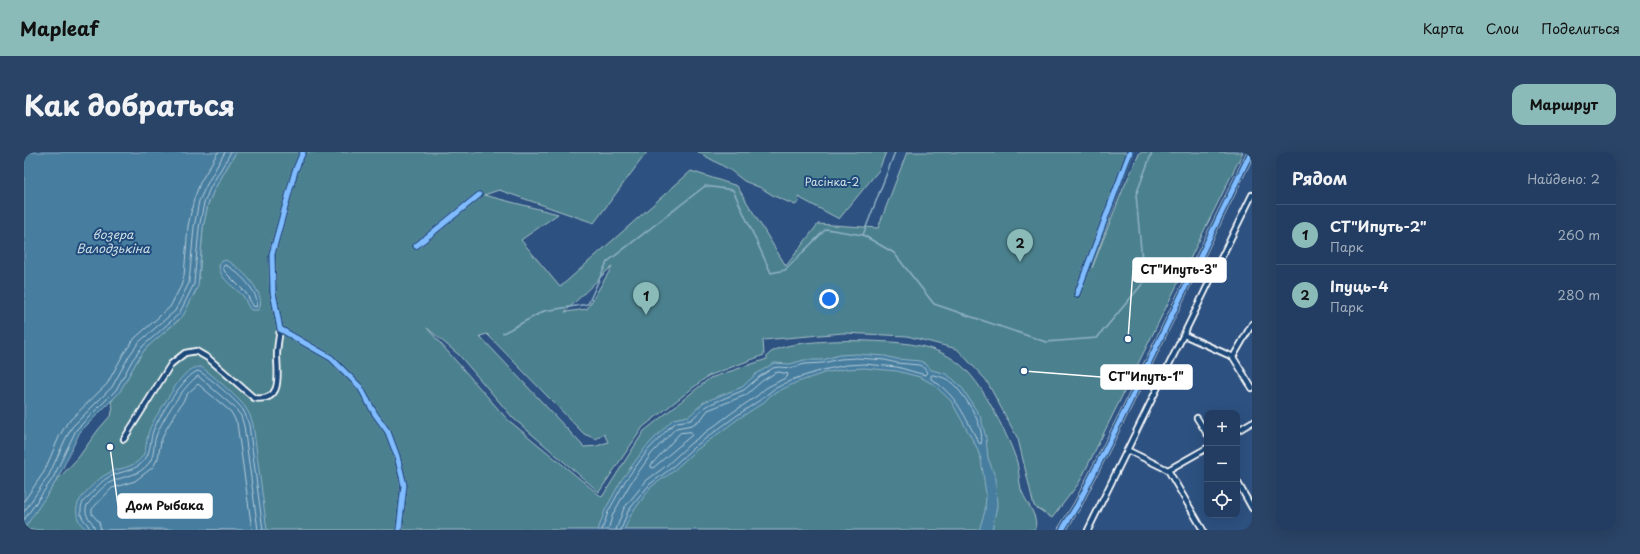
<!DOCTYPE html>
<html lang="ru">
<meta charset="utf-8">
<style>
body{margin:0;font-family:"Playpen Sans",sans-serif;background:#2a4467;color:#f1f3f6}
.controls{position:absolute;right:12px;bottom:12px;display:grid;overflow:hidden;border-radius:8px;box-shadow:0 4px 16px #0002}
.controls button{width:36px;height:36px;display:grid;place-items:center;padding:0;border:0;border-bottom:1px solid #3f5676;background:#223d61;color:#f1f3f6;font:20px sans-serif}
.you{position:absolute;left:805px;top:147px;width:14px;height:14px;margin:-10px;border:3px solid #fff;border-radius:50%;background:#1a73e8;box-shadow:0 0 0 6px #1a73e833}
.badge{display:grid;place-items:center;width:26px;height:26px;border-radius:50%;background:#8bbbb9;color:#111;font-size:13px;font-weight:700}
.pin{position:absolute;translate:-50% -33px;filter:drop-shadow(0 1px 2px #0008)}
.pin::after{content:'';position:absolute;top:21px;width:14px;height:12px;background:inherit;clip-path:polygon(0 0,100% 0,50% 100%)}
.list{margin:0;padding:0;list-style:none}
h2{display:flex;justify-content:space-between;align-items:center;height:52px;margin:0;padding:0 16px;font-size:17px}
h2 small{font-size:13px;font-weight:400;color:#a2aebd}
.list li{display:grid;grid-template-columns:26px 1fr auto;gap:12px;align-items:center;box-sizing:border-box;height:60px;padding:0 16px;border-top:1px solid #3f5676}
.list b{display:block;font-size:15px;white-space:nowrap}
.list p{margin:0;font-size:13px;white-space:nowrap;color:#a2aebd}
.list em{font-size:13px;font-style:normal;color:#a2aebd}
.icon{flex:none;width:22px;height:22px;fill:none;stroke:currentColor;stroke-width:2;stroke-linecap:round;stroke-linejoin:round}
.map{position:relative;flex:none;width:1228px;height:378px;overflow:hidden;border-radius:12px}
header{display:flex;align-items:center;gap:24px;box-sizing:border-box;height:56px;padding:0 20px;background:#8bbbb9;color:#111}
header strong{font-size:19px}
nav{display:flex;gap:22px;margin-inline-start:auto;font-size:14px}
.intro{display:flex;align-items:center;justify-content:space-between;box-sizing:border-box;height:96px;padding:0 24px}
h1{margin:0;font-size:28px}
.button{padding:10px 18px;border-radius:12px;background:#8bbbb9;color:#111;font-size:14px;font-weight:700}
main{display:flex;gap:24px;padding:0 24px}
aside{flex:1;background:#223d61;border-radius:12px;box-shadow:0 4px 16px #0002}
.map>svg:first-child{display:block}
.green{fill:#4c818e;stroke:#a6c0c6;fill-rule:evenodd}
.water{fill:#467ea0;stroke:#90b2c6}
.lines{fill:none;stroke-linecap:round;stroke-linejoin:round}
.shore{stroke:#b5cbd9;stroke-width:1}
.stream{stroke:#90b2c6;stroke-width:1.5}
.street-casing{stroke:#fff;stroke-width:8}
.secondary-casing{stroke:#fff;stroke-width:9}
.street{stroke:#1f4a7a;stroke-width:4.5}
.secondary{stroke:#1f4a7a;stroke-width:6}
.cycleway-casing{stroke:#1f4a7a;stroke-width:8}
.cycleway{stroke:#80bcff;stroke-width:5}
.labels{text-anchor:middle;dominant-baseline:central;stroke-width:4;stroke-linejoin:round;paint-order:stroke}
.park-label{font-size:11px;fill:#d2e0e3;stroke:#1f4a7a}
.water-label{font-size:12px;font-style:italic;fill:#d1dfe7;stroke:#1f4a7a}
.leader{fill:none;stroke:#fff;stroke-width:1.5}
.callout-dot{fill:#fff;stroke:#1f4a7a;stroke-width:1.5}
.callout{fill:#fff;stroke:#fff;stroke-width:1.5}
.callout-label{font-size:12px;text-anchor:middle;font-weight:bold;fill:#111}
</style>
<header>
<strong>Mapleaf</strong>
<nav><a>Карта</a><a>Слои</a><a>Поделиться</a></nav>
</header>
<div class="intro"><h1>Как добраться</h1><a class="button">Маршрут</a></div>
<main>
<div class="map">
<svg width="1228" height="378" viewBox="0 0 1228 378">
<rect width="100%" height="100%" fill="#2d5181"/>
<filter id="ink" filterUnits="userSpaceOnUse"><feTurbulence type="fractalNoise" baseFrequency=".025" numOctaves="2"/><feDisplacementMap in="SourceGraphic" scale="8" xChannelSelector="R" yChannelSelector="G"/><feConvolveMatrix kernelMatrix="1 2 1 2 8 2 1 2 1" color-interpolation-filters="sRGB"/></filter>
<g filter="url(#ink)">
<path class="green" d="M212,0h411l-53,71 -95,-33 -15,5 74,19 -37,26 39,47 131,-116 46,15 49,80 32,-42 60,4 29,-76h226l-41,116 31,-79 17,-37h103l-164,331 -27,35 -18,-12 -16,-67 -32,-59 -29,-31 -50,-13 -64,-3 -80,7 1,15 -56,21 -65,51 -44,65 -86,-74 -54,-63 -32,-27 80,91 95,78 42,-66 66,-53 57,-19v-3c10,-13 49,-14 64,-15 20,-1 40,0 60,1 58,4 79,22 105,73 8,15 16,31 21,47 2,9 2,18 4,27 4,13 20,29 13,41h-1010l1,-4 32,-46 21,-22 20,-28 13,-15 2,-7 -2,-6 11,-15 19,-33 10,-11 28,-23 16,-27 4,-14 4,-51 5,-24 6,-14zM588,115l-25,42 -22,3 46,-45zM463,182l97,100 12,5 8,-5 4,8 -11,4 -13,1 -104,-111z
M674,0h188l-7,18 -40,49 -41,-22 1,5 -4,3 -21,-9 -13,-8 -17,-7 -14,-11z"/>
<path class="water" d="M0,0h212l-22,38 -6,14 -5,24 -5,58 -15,30 -37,32 -9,13 -18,32 -39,39 -23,48 -33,49z
M201,108c13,4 45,36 33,50h-7c-4,-4 -5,-10 -8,-14 -8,-9 -23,-16 -24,-30l2,-4z
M832,202l29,2 12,3 23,2 6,3 5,6 13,3 8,5 11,11 18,29 5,20 2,20 8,21 1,27 -5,24h-13l6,-19 1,-17 -5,-35 -5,-13 -25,-45 -18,-17 -13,-7 -23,-6 -33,-3 -18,1 -22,4 -29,10 -24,12 -8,8 -25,16 -43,32 -24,22 -19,13 -20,27 -8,17h-26l7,-20 17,-31 23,-31 28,-29 16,-3 15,-14 38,-15 14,-13 18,-11 16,1 14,-4h19l16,-5z
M177,215c6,3 40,33 44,40 4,5 6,11 8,17l14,106 -121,-1 -54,1c-7,-1 -11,-4 -14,-11 -1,-3 -2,-8 -1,-12 1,-9 21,-29 30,-33 12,-7 26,-5 35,-17 5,-7 4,-18 7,-26 4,-12 12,-21 18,-32 7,-10 18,-33 34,-32z"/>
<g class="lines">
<path class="shore" d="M201,113c11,4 37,29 31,42l-3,-1 -7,-13 -21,-21 -2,-4z
M909,223c5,1 10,2 15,5 14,9 38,46 33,64l-2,-1c-15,-27 -21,-47 -48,-64v-3z
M667,280l1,3 -39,33 -2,-1v-2l29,-32z
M0,349l20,-29 15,-35 8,-14 40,-39 17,-31 11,-15 35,-31 11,-21 3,-10 4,-50 6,-27 6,-16 18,-31
M0,360l25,-37 16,-35 7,-13 40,-40 17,-31 10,-14 36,-31 14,-28 5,-56 5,-26 7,-15 19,-34
M0,368l29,-42 23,-48 40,-40 17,-31 10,-13 36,-32 15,-30 5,-56 5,-25 6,-15 21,-36
M66,378c-1,-8 -11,-10 -9,-21 0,-6 4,-10 8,-13 6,-7 12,-15 20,-19 13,-7 28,-5 37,-19 5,-8 4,-18 7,-27 5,-13 32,-57 45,-60 7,2 41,32 45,39 3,5 4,10 6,15l14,105
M71,378c-1,-10 -13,-13 -8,-25 7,-8 15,-19 24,-23 14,-7 27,-5 38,-19 6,-8 4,-18 7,-27 6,-16 28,-51 42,-60l37,32 6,8 3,10 14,104
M77,378l-2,-8 -7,-8v-5l20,-21 23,-7 18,-14 5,-9 3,-17 4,-10 23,-38 10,-9 33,28 6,11 15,107
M578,378l6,-18 17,-31 23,-31 22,-23 7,-5 14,-2 15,-14 38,-16 15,-13 14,-9 6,-1 11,1 15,-4 18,-1 17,-4 17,-1 28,2 12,3 22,2 4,2 4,5 -2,3 -28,-8 -33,-3 -18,1 -23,5 -29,9 -20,10 -14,11 -24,16 -43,32 -24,22 -19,14 -22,27 -7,19
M584,378l5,-16 17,-30 22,-31 24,-25 16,-3 9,-6 7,-9 38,-15 16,-14 13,-8 4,-1 9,2 -1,3 -21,11 -9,8 -24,16 -43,32 -24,22 -19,14 -23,28 -8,22"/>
<path class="stream" d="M839,83l32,-83
M479,181l41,-22 44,-7 19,-42 98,-76 28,4 38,83 14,-3 41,-41 37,6 31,18 40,51 112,38 51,-4 47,-56 -8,-87 16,-43"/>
<g class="street-casing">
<path id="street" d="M279,0l-8,19 -23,83 1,38 7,37 51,29 29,29 15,27 13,18 9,24 7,29 -5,45
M392,94l63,-51
M1053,142l53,-142
M1160,183l49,22 19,31
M1209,205l19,-33
M1173,266l10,16
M1213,279l15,-9
M100,287l47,-75 14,-11 11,-2 12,7 46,40c30,5 23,-25 23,-43 0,-9 2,-17 3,-26
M1103,298l41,20 35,60
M1144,318l39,-22
M1213,329l15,27
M1064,378l164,-335"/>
</g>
<g class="secondary-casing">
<path id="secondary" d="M1038,378l16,-26 50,-99 123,-253"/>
</g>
<use href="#street" class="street"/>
<use href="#secondary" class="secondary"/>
<g class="cycleway-casing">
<path id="cycleway" d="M279,0l-8,19 -23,83 1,38 7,37 51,29 29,29 15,27 13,18 9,24 7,29 -5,45
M392,94l63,-51
M1053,142l53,-142
M1038,378l16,-26 50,-99 123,-253"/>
</g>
<use href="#cycleway" class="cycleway"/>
</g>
</g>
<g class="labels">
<g class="park-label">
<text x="808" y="29">Расінка-2</text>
</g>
<g class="water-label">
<text x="89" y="82">возера<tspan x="89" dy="14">Валодзькіна</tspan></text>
</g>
</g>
<path class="leader" d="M1104 187L1109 118M1000 219L1077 225M86 295L94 354"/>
<g class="callout-dot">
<circle cx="1104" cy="187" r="4"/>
<circle cx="1000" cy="219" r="4"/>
<circle cx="86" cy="295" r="4"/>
</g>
<g class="callout">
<rect x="1109" y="106" width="93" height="24" rx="4"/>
<rect x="1077" y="213" width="91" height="24" rx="4"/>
<rect x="94" y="342" width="94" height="24" rx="4"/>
</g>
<g class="callout-label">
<text x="1155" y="122">СТ"Ипуть-3"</text>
<text x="1122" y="229">СТ"Ипуть-1"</text>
<text x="141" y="358">Дом Рыбака</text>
</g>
</svg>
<div class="controls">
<button>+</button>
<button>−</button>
<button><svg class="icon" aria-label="locate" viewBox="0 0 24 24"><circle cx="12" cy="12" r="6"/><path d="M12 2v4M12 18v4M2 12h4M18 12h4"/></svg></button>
</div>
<div class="you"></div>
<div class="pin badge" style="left:622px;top:163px">1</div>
<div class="pin badge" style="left:996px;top:110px">2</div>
</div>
<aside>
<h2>Рядом<small>Найдено: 2</small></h2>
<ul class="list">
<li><span class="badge">1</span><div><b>СТ&quot;Ипуть-2&quot;</b><p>Парк</p></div><em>260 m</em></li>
<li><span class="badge">2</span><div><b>Іпуць-4</b><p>Парк</p></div><em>280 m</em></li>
</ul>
</aside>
</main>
